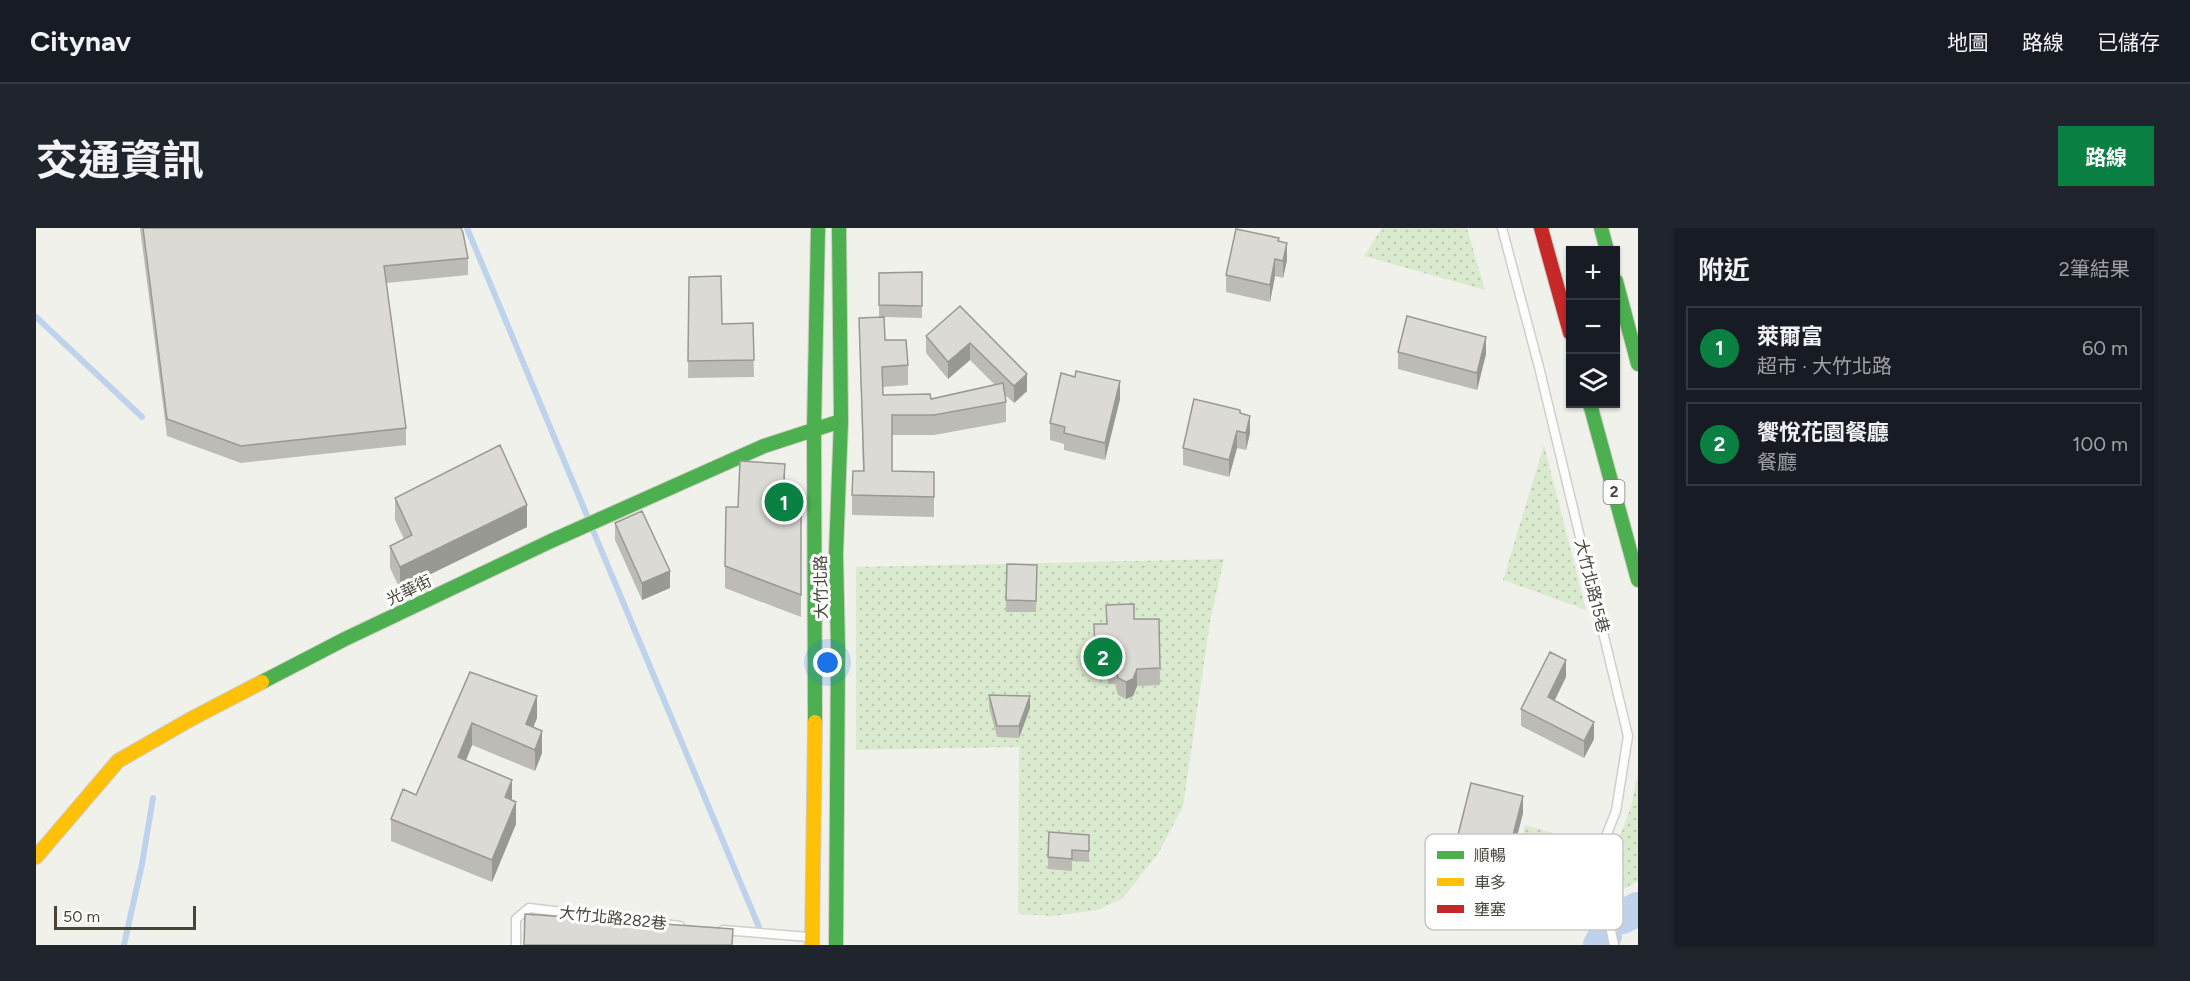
<!DOCTYPE html>
<html lang="zh-TW">
<meta charset="utf-8">
<style>
body{margin:0;font-family:Figtree,"Noto Sans TC",sans-serif;background:#20242c;color:#f1f3f6}
.controls{position:absolute;right:18px;top:18px;display:grid;overflow:hidden;border-radius:0px;box-shadow:0 2px 4px #0004}
.controls button{width:54px;height:54px;display:grid;place-items:center;padding:0;border:0;border-bottom:2px solid #363941;background:#171b24;color:#f1f3f6;font:30px sans-serif}
.scale{position:absolute;left:18px;bottom:15px;width:142px;box-sizing:border-box;padding-left:6px;border:3px solid #474438;border-top:0;font-size:16px;line-height:21px;white-space:nowrap;color:#474438;-webkit-text-stroke:4px #fff;paint-order:stroke}
.you{position:absolute;left:792px;top:435px;width:21px;height:21px;margin:-15px;border:4px solid #fff;border-radius:50%;background:#1a73e8;box-shadow:0 0 0 9px #1a73e833}
.badge{display:grid;place-items:center;width:39px;height:39px;border-radius:50%;background:#0b8043;color:#fff;font-size:20px;font-weight:700}
.pin{position:absolute;translate:-50% -50%;border:3px solid #fff;box-shadow:0 2px 6px #0006}
.list{margin:0;padding:0;list-style:none}
h2{display:flex;justify-content:space-between;align-items:center;height:78px;margin:0;padding:0 24px;font-size:26px}
h2 small{font-size:20px;font-weight:400;color:#9ea1a6}
.list li{display:grid;grid-template-columns:39px 1fr auto;gap:18px;align-items:center;box-sizing:border-box;height:84px;margin:0 12px 12px;padding:0 12px;border:2px solid #363941;border-radius:0px}
.list b{display:block;font-size:22px;white-space:nowrap}
.list p{margin:0;font-size:20px;white-space:nowrap;color:#9ea1a6}
.list em{font-size:20px;font-style:normal;color:#9ea1a6}
.icon{flex:none;width:33px;height:33px;fill:none;stroke:currentColor;stroke-width:2;stroke-linecap:round;stroke-linejoin:round}
.map{position:relative;flex:none;width:1602px;height:717px;overflow:hidden;border-radius:0px}
header{display:flex;align-items:center;gap:36px;box-sizing:border-box;height:84px;padding:0 30px;background:#171b24;border-bottom:2px solid #363941}
header strong{font-size:28px}
nav{display:flex;gap:33px;margin-inline-start:auto;font-size:21px}
.intro{display:flex;align-items:center;justify-content:space-between;box-sizing:border-box;height:144px;padding:0 36px}
h1{margin:0;font-size:42px}
.button{padding:15px 27px;border-radius:0px;background:#0b8043;color:#fff;font-size:21px;font-weight:700}
main{display:flex;gap:36px;padding:0 36px}
aside{flex:1;background:#171b24;border-radius:0px;box-shadow:0 2px 4px #0004}
.map>svg:first-child{display:block}
.grass{fill:url(#grass-dots)}
.lines{fill:none;stroke-linecap:round;stroke-linejoin:round}
.stream{stroke:#bfd2ec;stroke-width:6}
.river{stroke:#bfd2ec;stroke-width:34}
.lane-casing{stroke:#cfcfc9;stroke-width:11}
.fast-casing{stroke:#d0cec3;stroke-width:16}
.slow-casing{stroke:#d0cec3;stroke-width:16}
.jam-casing{stroke:#d0cec3;stroke-width:16}
.lane{stroke:#fdfdfc;stroke-width:8}
.fast{stroke:#4caf50;stroke-width:14}
.slow{stroke:#ffc107;stroke-width:14}
.jam{stroke:#c62828;stroke-width:14}
.wall{fill:#bcbbb6}
.shaded-wall{fill:#999994}
.building{fill:#dbdad4;stroke:#999994;stroke-width:1.5}
.labels{text-anchor:middle;dominant-baseline:central;stroke-width:6;stroke-linejoin:round;paint-order:stroke}
.shield{fill:#fff;stroke:#7e7c74;stroke-width:1.5}
.shield-label{font-size:15px;font-weight:bold;fill:#474438}
.street-label{font-size:16px;fill:#474438;stroke:#fff}
.key{fill:#fff;stroke:#c8c7c3;stroke-width:1.5}
.key-label{font-size:16px;fill:#474438}
</style>
<header>
<strong>Citynav</strong>
<nav><a>地圖</a><a>路線</a><a>已儲存</a></nav>
</header>
<div class="intro"><h1>交通資訊</h1><a class="button">路線</a></div>
<main>
<div class="map">
<svg width="1602" height="717" viewBox="0 0 1602 717">
<defs>
<pattern id="grass-dots" width="8" height="8" patternUnits="userSpaceOnUse" patternTransform="scale(1.5)"><rect width="8" height="8" fill="#daeace"/><path d="M2 2h.1M6 6h.1" fill="none" stroke="#bccab2" stroke-width="1.8" stroke-linecap="round"/></pattern>
</defs>
<rect width="100%" height="100%" fill="#f1f1ec"/>
<path class="grass" d="M1346,0h85l18,62 -121,-34z
M1508,217l42,165 -83,-30z
M1188,331l-14,63 -27,184 -25,48 -36,45 -25,11 -44,6 -35,-2 1,-167 -163,3v-183z
M1602,545v108l-20,11 -4,-40 17,-45z
M1489,597l52,15 -14,46 -18,12 -36,-10z"/>
<g class="lines">
<path class="stream" d="M431,0l121,290
M0,89l106,100
M556,300l167,399
M88,717l18,-81 11,-66"/>
<path class="river" d="M1586,689l16,-8
M1564,717l5,-9"/>
<g class="lane-casing">
<path id="lane" d="M1466,0l37,139 89,369 -12,75 -13,33 -4,30 15,71
M687,702l86,7
M480,717v-26l13,-11 151,18"/>
</g>
<g class="fast-casing">
<path id="fast" d="M1565,0l6,22
M1580,53l22,83
M1554,176l48,176
M226,454l83,-43 206,-98 213,-95 77,-25
M779,494l-1,-293 4,-201
M800,717l2,-297 -2,-94 5,-133 -2,-193"/>
</g>
<g class="slow-casing">
<path id="slow" d="M0,629l82,-96 73,-42 71,-37
M776,717l3,-223"/>
</g>
<g class="jam-casing">
<path id="jam" d="M1505,0l29,105"/>
</g>
<use href="#lane" class="lane"/>
<use href="#fast" class="fast"/>
<use href="#slow" class="slow"/>
<use href="#jam" class="jam"/>
</g>
<path class="wall" d="M104,0h321l7,30v17l-82,8 20,145v17l-165,18 -74,-27z
M1243,13l8,19 -4,18 -8,-2 -5,26 -44,-10v-17z
M886,44v46l-38,-1 1,23 23,25v20l-25,2v8l48,4 64,-14 -25,-25 -22,19 -22,-26v-17l34,-30 67,85 -13,12 -9,-8 1,7v20l-72,13h-42v36l42,1v45l-82,-2v-20l11,-24 -4,-153 20,-1v-44z
M653,49l33,47 31,-1 1,54 -66,1z
M1362,124l88,2 -9,36 -79,-21z
M1084,171l-15,61 -41,-10v-6l-14,-4v-17z
M1204,186l10,19 -4,17 -9,-2 -8,29 -46,-12v-17z
M749,258v4l16,1v126l-76,-29v-22l13,-59z
M359,270l132,29 -127,62 -10,-21v-22l14,-7 -9,-19z
M579,295l55,65 -28,12 -27,-60z
M1001,348l-1,36h-30v-12z
M1098,391h25l1,66 -23,1 -4,10 -7,3 -8,-4 -3,-11h-7l-1,-14h-12l-1,-46h12z
M434,444l67,46 -4,9 9,26 -7,18 -63,-26 -6,16 46,39 4,24 -24,58 -101,-41v-22l25,-24z
M1530,449l-12,24 40,38 -10,19 -63,-32v-17z
M953,467l41,13 -11,30 -22,-1 -8,-30z
M1435,555l52,30 -12,47 -25,-7 -9,38 -27,-7v-17z
M1053,607v27l-17,-1v10l-24,-2v-12z"/>
<path class="shaded-wall" d="M1251,15v17l-4,18v-17z
M1239,31v17l-5,26v-17z
M1450,109v17l-9,36v-17z
M934,115v17l-22,19v-17z
M991,146v17l-13,12v-17z
M1084,153v18l-15,61v-17z
M1214,188v17l-4,17v-17z
M1201,203v17l-8,29v-17z
M749,236v22l-2,26v-22z
M491,277v22l-127,62v-22z
M634,343v17l-28,12v-17z
M1530,432v17l-18,37v-17z
M1101,441v17l-4,10 -7,3v-17z
M501,468v22l-11,28v-22z
M994,468v12l-11,30v-12z
M1558,494v17l-10,19v-17z
M436,495v22l-14,34v-22z
M506,503v22l-7,18v-21z
M476,552v22l-7,-5z
M1487,568v17l-12,47v-17z
M480,574v22l-24,58v-22z
M1450,608v17l-9,38v-17z"/>
<path class="building" d="M107,0h318l2,5 5,25 -84,8 22,162 -165,18 -74,-27z
M1200,1l43,9 -1,3 9,2 -4,18 -8,-2 -5,26 -44,-10z
M886,44v34l-43,-1v-32z
M685,48l1,48 31,-1 1,37 -66,1 1,-84z
M924,78l67,68 -13,12 -44,-43 -22,19 -22,-26z
M1371,88l79,21 -9,36 -79,-21z
M848,89l1,23h21l2,25 -26,2 1,28 47,-1 1,5 72,-16 3,19 -72,13h-42v56l42,1v25l-82,-2 1,-24h11l-5,-153z
M1040,143l44,10 -15,62 -41,-10 1,-6 -15,-4 11,-50 14,4z
M1158,171l46,11v3l10,3 -4,17 -9,-2 -8,29 -46,-12z
M464,217l27,60 -127,62 -10,-21 22,-11 -17,-37z
M704,233l45,3 -2,26 18,1v104l-76,-29 1,-59h12z
M606,283l28,60 -28,12 -27,-60z
M971,336l30,1 -1,36 -30,-1z
M1098,376v15h25l1,49 -23,1 -4,10 -7,3 -8,-4 -3,-11h-7l-1,-15 -12,1 -1,-29h13l-1,-19z
M1514,424l16,8 -18,37 46,25 -10,19 -63,-32z
M434,444l67,24 -11,28 16,7 -7,19 -63,-27 -14,34 54,23 -7,17 11,5 -24,58 -101,-41 12,-30 13,6z
M953,467l41,1 -11,30h-22z
M1435,555l52,13 -12,47 -25,-7 -9,38 -27,-7z
M1013,604l40,3v16l-17,-1v9l-24,-2z
M489,686l208,15 -1,16h-208z"/>
<g class="labels">
<rect class="shield" x="1567.5" y="252" width="21" height="24" rx="4.5"/>
<g class="shield-label">
<text x="1578" y="264">2</text>
</g>
<g class="street-label">
<text transform="translate(1556 358) rotate(76)">大竹北路15巷</text>
<text transform="translate(785 359) rotate(-91)">大竹北路</text>
<text transform="translate(373 362) rotate(-26)">光華街</text>
<text transform="translate(577 690) rotate(6)">大竹北路282巷</text>
</g>
</g>
<rect x="1389" y="606" width="198" height="96" rx="9" class="key"/>
<rect x="1401" y="623" width="27" height="8" fill="#4caf50"/>
<rect x="1401" y="650" width="27" height="8" fill="#ffc107"/>
<rect x="1401" y="677" width="27" height="8" fill="#c62828"/>
<g class="key-label">
<text x="1438" y="633">順暢</text>
<text x="1438" y="660">車多</text>
<text x="1438" y="687">壅塞</text>
</g>
</svg>
<div class="controls">
<button>+</button>
<button>−</button>
<button><svg class="icon" aria-label="layers" viewBox="0 0 24 24"><path d="M12 4l9 5-9 5-9-5zM3 14l9 5 9-5"/></svg></button>
</div>
<div class="scale">50 m</div>
<div class="you"></div>
<div class="pin badge" style="left:748px;top:274px">1</div>
<div class="pin badge" style="left:1067px;top:429px">2</div>
</div>
<aside>
<h2>附近<small>2筆結果</small></h2>
<ul class="list">
<li><span class="badge">1</span><div><b>萊爾富</b><p>超市 · 大竹北路</p></div><em>60 m</em></li>
<li><span class="badge">2</span><div><b>饗悅花園餐廳</b><p>餐廳</p></div><em>100 m</em></li>
</ul>
</aside>
</main>
